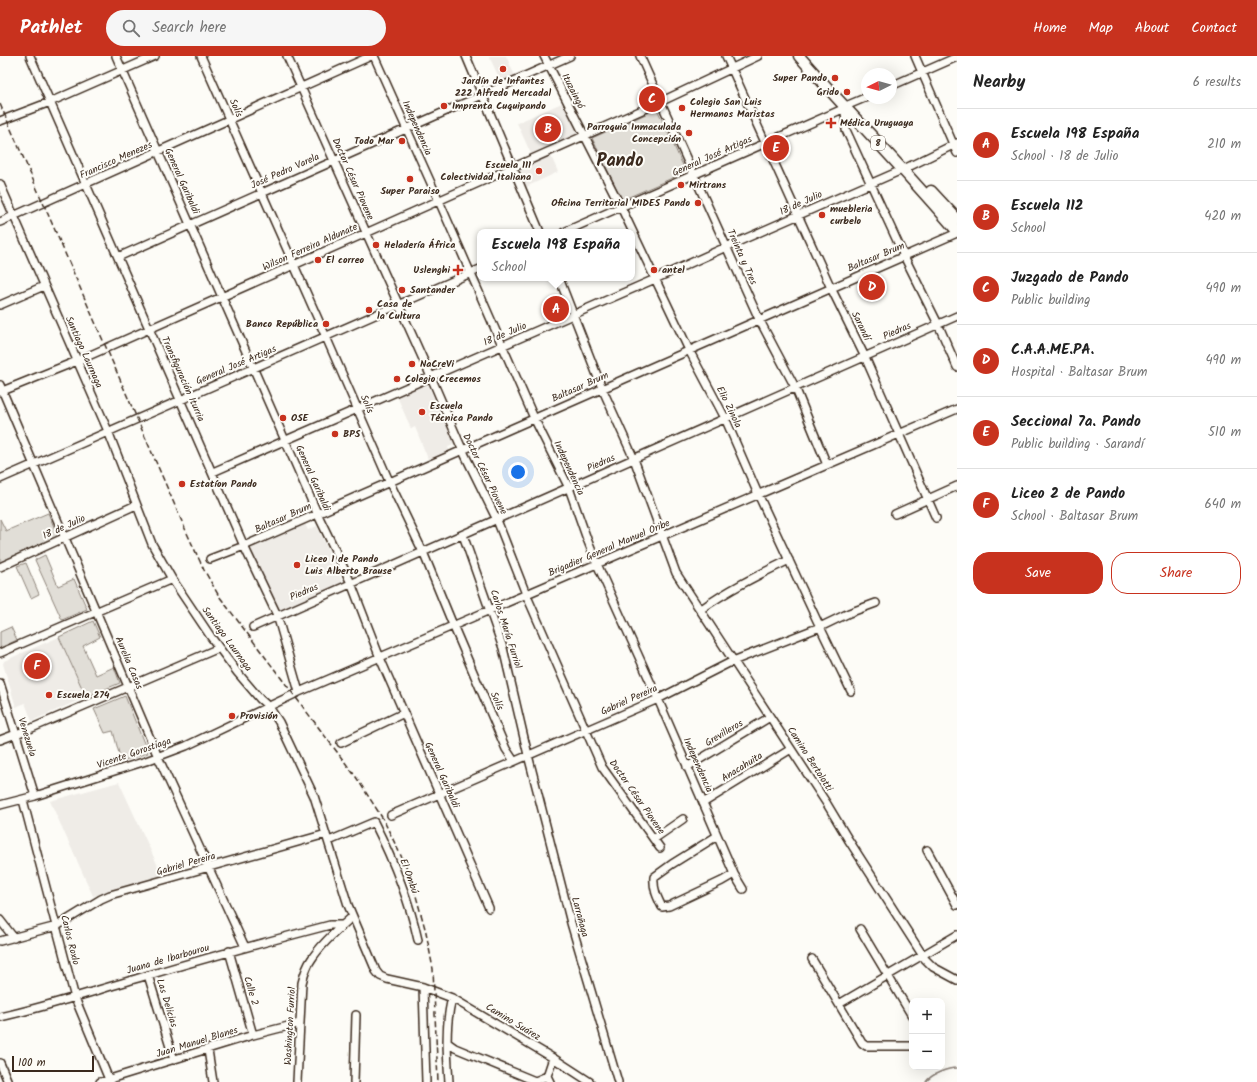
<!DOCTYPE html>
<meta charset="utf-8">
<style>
body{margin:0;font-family:Kalam,sans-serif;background:#f6f6f6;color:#222}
.controls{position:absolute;right:12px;bottom:12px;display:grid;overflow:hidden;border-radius:8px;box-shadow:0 4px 16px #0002}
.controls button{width:36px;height:36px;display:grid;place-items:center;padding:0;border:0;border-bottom:1px solid #e0e0e0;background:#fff;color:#222;font:20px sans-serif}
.compass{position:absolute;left:861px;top:12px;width:36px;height:36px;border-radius:50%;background:#fff;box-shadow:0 4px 16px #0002;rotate:265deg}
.scale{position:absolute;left:12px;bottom:10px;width:82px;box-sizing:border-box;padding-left:4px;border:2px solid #3b2a1e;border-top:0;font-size:11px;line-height:14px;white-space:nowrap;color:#3b2a1e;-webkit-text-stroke:3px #fdfcf7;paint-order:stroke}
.you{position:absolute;left:518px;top:416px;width:14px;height:14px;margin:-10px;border:3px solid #fff;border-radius:50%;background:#1a73e8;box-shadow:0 0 0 6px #1a73e833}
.badge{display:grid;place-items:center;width:26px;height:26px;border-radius:50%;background:#c8321e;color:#fff;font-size:13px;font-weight:700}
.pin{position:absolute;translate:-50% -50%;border:2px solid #fff;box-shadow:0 1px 4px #0006}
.popup{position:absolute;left:477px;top:173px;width:158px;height:52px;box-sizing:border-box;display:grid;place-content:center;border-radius:8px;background:#fff;filter:drop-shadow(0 1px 3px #0005);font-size:13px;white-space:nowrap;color:#767676}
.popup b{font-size:15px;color:#222}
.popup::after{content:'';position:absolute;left:50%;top:100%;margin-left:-8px;border:8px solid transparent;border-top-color:#fff}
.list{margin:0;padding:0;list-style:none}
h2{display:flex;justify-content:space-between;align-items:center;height:52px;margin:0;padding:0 16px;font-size:17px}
h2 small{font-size:13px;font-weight:400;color:#767676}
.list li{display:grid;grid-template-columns:26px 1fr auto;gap:12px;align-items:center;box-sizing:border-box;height:72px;padding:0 16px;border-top:1px solid #e0e0e0}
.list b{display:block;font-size:15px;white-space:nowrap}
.list p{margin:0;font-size:13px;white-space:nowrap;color:#767676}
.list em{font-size:13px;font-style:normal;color:#767676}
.actions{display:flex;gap:8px;padding:12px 16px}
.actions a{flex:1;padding:9px 0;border:1px solid #c8321e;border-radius:16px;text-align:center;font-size:14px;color:#c8321e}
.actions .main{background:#c8321e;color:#fff}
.icon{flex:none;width:22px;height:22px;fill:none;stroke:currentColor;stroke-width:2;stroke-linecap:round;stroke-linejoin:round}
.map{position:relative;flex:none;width:957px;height:1026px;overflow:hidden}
header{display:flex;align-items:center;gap:24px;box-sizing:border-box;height:56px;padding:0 20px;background:#c8321e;color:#fff}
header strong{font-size:19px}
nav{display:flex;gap:22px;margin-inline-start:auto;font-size:14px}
.search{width:280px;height:36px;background:#f6f6f6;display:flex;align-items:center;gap:10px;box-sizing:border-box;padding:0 14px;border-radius:22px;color:#767676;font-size:15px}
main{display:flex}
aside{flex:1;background:#fff}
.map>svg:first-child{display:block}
.built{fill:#efece7}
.green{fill:#e1ded7;stroke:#8e847a}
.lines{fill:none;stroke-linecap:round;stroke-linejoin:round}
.stream{stroke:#887d74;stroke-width:1.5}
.minor-casing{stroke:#3b2a1e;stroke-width:10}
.highway-casing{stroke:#3b2a1e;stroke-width:13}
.minor{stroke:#fdfcf7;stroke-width:7}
.highway{stroke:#fdfcf7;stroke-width:10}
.rail{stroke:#3b2a1e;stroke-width:1.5;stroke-dasharray:6 3;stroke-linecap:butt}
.poi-dot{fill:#c8321e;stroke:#fdfcf7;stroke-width:1.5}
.labels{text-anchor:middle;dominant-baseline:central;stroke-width:4;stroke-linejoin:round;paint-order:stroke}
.shield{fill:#fdfcf7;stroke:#75695f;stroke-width:1}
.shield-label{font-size:9px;font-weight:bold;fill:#3b2a1e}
.poi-label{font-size:10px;font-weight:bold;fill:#3b2a1e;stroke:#fdfcf7;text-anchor:start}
.street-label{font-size:10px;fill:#3b2a1e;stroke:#fdfcf7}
.town-label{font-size:18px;font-weight:bold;fill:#3b2a1e;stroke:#fdfcf7}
</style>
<header>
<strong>Pathlet</strong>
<div class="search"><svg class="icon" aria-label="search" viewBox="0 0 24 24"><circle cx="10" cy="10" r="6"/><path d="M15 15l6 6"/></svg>Search here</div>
<nav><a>Home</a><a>Map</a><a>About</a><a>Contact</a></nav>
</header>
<main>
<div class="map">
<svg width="957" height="1026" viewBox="0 0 957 1026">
<rect width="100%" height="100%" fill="#fdfcf7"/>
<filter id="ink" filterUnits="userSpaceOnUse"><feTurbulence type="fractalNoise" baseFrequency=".025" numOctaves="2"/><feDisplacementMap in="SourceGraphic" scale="8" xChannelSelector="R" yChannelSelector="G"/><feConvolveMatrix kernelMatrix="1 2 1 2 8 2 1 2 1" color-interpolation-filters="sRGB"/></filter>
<g filter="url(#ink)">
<path class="built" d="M489,0h17l9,20 -14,6z
M564,46l14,31 -47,21 -14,-31z
M551,100l7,16 -32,15 -7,-15 1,-3z
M562,243l6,14 -17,7 -5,-14z
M427,327l29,61 -8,3 1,3 -21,9 -13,-32 -4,2 -14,-33z
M305,468l3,6 9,-4 25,55 -1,3 -61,27 -3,-1 -26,-60 1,-3z
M59,581l27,60 -54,24 -7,-18 -9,4 -13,-43 1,-3z
M119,726l44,95 -70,19 -43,-95z"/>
<path class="green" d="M657,53l29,63 -64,28 -30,-62z
M48,457l10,23 -58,26v-43l6,12z
M45,499l13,31 16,-7 13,30 -25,11 -27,-60z
M26,507l13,31 -8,4 -14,-32z
M93,565l7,16 -17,9 13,29 18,-8 6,16 -34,14 -27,-60z
M11,571l6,13 -17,8v-16z
M125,640l23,57 -27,8 -8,-30 -8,2 -11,-24z"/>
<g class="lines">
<path class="stream" d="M926,1026c5,-8 22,-14 31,-14"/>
<g class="minor-casing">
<path id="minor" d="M30,0l214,490 33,69 22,77
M116,0l201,457 34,70 29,75 109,250
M201,0l125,281 63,144 34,71 30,73 53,124 8,12
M287,0l144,321 31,72 35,71 29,74 76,173 58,81
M374,0l65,145 95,217 35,70 18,51 10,25 61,135 76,175 9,15
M466,0l74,176
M544,0l77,151 68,143 36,68 33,76 62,133 31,64
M640,0l119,263 36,68 32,78
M726,0l105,232 34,69 71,161
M915,0l42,97
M891,30l66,-29
M845,52l1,22 58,126 34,68 19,43
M0,65l50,-19 105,-46
M0,128l108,247 44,113 20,35 39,58 26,35 23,27 9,8 10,15 35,74 34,109 28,66 4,5 7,3 36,8 29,11 101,60 37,24
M0,166l371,-166
M564,176l281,-124 3,-3 19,-8
M118,201l452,-201
M559,222l43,110 32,71 42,114 151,231 21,35 77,120 8,8 24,13
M0,249l44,-19
M0,329l158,372 87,190
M0,336l77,-31 289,-128 294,-131 98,-46
M213,416l442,-193 71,-32 178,-78 53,-26
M0,423l480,-210
M895,458l62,-28
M463,479l40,113 25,107 43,168 47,159
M210,503l34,-13 713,-313
M0,511l136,-62
M700,554c28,-20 58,-35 89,-50
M253,571l704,-311
M0,597l172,-74
M0,627l35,113
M0,684l32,-12 187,-80
M341,687l63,-30
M687,711l83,-50
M23,744l52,198 35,84
M703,747l88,-54
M0,749l35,-9 111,-35 40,-15 113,-54 658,-283
M391,759l267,-116 75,-38 87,-34 29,-14 27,-10
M717,780l-45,28 -18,13c-1,12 3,20 8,30l7,-1 53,-25 12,-7
M654,783l29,-20
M329,785l45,-19c19,38 35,77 44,118
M927,794l30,55
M0,864l14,18
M860,873l52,87
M0,885l57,-15 44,-27 9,-4 216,-61
M229,895l24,84
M812,903l50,84 4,3h46
M148,919l26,85
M423,931l3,95
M839,948l118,-69
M0,961c51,-11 99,-28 149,-42 60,-18 120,-34 181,-50h12
M448,987l7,5 80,33
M208,994l5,32
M0,1007l8,19
M547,1020l6,-18
M100,1026l153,-47 47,-12
M297,1026l5,-99c2,-8 4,-16 9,-23 10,-16 27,-31 41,-43
M354,1026l2,-67
M449,1026c-2,-27 -4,-58 3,-84
M533,1026l14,-6 3,6"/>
</g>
<g class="highway-casing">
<path id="highway" d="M799,0c52,59 107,115 158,175
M931,135l26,28"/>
</g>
<use href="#minor" class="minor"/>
<use href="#highway" class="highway"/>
<path class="rail" d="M0,48l186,427 18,39 15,26 137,181 27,42 23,47 10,30 10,36 7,37 5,113"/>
</g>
</g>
<g class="poi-dot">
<circle cx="503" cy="13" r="4"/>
<circle cx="835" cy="22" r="4"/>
<circle cx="847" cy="36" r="4"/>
<circle cx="444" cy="50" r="4"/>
<circle cx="682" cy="52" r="4"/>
<path d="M829 61h4v4h4v4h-4v4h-4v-4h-4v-4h4z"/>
<circle cx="689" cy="77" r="4"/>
<circle cx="402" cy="85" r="4"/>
<circle cx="539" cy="115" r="4"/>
<circle cx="410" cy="123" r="4"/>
<circle cx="681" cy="129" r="4"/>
<circle cx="698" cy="147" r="4"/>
<circle cx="822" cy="159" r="4"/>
<circle cx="376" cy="189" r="4"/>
<circle cx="318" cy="204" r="4"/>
<path d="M456 208h4v4h4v4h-4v4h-4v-4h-4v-4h4z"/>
<circle cx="654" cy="214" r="4"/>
<circle cx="402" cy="234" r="4"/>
<circle cx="369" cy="254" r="4"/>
<circle cx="326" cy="268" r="4"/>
<circle cx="412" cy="308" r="4"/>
<circle cx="397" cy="323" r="4"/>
<circle cx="422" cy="356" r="4"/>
<circle cx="283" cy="362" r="4"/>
<circle cx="335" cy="378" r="4"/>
<circle cx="182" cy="428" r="4"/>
<circle cx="297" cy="509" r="4"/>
<circle cx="49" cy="639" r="4"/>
<circle cx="232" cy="660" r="4"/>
</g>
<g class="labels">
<rect class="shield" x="871" y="80" width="14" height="14" rx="3"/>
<g class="shield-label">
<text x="878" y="87">8</text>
</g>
<g class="poi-label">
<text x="827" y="22" text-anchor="end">Super Pando</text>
<text x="503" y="25" text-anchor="middle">Jardín de Infantes<tspan x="503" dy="12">222 Alfredo Mercadal</tspan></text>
<text x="839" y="36" text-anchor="end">Grido</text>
<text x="690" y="46">Colegio San Luis<tspan x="690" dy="12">Hermanos Maristas</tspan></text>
<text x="452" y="50">Imprenta Cuquipando</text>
<text x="840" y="67">Médica Uruguaya</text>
<text x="681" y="71" text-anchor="end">Parroquia Inmaculada<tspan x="681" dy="12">Concepción</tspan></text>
<text x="394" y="85" text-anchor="end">Todo Mar</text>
<text x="531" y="109" text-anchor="end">Escuela 111<tspan x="531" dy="12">Colectividad Italiana</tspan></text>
<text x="689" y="129">Mirtrans</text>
<text x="410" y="135" text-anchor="middle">Super Paraiso</text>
<text x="690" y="147" text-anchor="end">Oficina Territorial MIDES Pando</text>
<text x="830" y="153">muebleria<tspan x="830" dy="12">curbelo</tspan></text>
<text x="384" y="189">Heladería África</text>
<text x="326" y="204">El correo</text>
<text x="450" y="214" text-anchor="end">Uslenghi</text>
<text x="662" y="214">antel</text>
<text x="410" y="234">Santander</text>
<text x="377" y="248">Casa de<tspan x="377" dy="12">la Cultura</tspan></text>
<text x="318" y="268" text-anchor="end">Banco República</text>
<text x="420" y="308">NaCreVi</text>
<text x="405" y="323">Colegio Crecemos</text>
<text x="430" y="350">Escuela<tspan x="430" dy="12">Técnica Pando</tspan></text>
<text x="291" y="362">OSE</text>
<text x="343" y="378">BPS</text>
<text x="190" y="428">Estatíon Pando</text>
<text x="305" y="503">Liceo 1 de Pando<tspan x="305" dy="12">Luis Alberto Brause</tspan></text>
<text x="57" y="639">Escuela 274</text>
<text x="240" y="660">Provisión</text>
</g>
<g class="street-label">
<text transform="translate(573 35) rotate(63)">Ituzaingó</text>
<text transform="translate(236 52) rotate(66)">Solís</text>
<text transform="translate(417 72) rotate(66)">Independencia</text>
<text transform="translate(712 100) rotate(-24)">General José Artigas</text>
<text transform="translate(116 104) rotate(-24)">Francisco Menezes</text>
<text transform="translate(285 115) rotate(-24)">José Pedro Varela</text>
<text transform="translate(353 123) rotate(66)">Doctor César Piovene</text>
<text transform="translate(182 125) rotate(66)">General Garibaldi</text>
<text transform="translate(801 147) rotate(-24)">18 de Julio</text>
<text transform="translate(310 191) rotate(-24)">Wilson Ferreira Aldunate</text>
<text transform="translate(742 201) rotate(66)">Treinta y Tres</text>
<text transform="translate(876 201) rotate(-23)">Baltasar Brum</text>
<text transform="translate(861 270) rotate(64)">Sarandí</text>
<text transform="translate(897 275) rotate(-24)">Piedras</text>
<text transform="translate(505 278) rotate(-23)">18 de Julio</text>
<text transform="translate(84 296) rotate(66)">Santiago Laurnaga</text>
<text transform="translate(236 309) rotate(-23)">General José Artigas</text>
<text transform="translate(183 323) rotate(66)">Transfiguración Iturria</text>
<text transform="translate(580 331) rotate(-24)">Baltasar Brum</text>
<text transform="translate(367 348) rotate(67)">Solís</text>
<text transform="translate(729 351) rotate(64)">Elio Zinola</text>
<text transform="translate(601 407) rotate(-24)">Piedras</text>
<text transform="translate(569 412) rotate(65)">Independencia</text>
<text transform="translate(485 418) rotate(64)">Doctor César Piovene</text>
<text transform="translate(313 422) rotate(66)">General Garibaldi</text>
<text transform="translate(283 462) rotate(-24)">Baltasar Brum</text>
<text transform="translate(64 471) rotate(-24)">18 de Julio</text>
<text transform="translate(609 492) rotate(-23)">Brigadier General Manuel Oribe</text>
<text transform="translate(304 536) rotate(-23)">Piedras</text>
<text transform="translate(506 573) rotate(72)">Carlos María Furriol</text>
<text transform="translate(227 583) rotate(54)">Santiago Laurnaga</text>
<text transform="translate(129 607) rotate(67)">Aurelia Casas</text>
<text transform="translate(629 644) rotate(-24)">Gabriel Pereira</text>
<text transform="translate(497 645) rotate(67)">Solís</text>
<text transform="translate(724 677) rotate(-31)">Grevilleros</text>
<text transform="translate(27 681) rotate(73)">Venezuela</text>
<text transform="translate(134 697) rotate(-19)">Vicente Gorostiaga</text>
<text transform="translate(810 703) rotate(57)">Camino Bertolotti</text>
<text transform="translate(698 709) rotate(66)">Independencia</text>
<text transform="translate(742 711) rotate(-32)">Anacahuita</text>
<text transform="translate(442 719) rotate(66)">General Garibaldi</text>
<text transform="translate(637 741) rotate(55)">Doctor César Piovene</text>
<text transform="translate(186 808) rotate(-16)">Gabriel Pereira</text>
<text transform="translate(409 820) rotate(70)">El Ombú</text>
<text transform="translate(580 861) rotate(75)">Larrañaga</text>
<text transform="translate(70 884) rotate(76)">Carlos Roxlo</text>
<text transform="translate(168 903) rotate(-16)">Juana de Ibarbourou</text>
<text transform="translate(251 935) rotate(74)">Calle 2</text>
<text transform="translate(167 947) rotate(73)">Las Delicias</text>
<text transform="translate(513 966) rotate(31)">Camino Suárez</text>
<text transform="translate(290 970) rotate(-87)">Washington Furriol</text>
<text transform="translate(197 986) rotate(-17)">Juan Manuel Blanes</text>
</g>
<g class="town-label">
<text x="620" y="105">Pando</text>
</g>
</g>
</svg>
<div class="controls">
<button>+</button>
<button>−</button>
</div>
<svg class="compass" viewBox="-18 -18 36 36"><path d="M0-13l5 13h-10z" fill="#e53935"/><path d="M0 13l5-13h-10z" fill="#767676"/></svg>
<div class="scale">100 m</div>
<div class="you"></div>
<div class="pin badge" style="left:556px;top:253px">A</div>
<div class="popup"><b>Escuela 198 España</b>School</div>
<div class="pin badge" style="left:548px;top:73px">B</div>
<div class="pin badge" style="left:652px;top:43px">C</div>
<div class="pin badge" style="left:872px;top:231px">D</div>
<div class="pin badge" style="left:776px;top:92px">E</div>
<div class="pin badge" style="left:37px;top:610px">F</div>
</div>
<aside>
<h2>Nearby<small>6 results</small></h2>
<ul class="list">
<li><span class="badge">A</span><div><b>Escuela 198 España</b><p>School · 18 de Julio</p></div><em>210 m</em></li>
<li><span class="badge">B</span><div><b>Escuela 112</b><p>School</p></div><em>420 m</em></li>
<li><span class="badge">C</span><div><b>Juzgado de Pando</b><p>Public building</p></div><em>490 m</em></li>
<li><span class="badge">D</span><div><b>C.A.A.ME.PA.</b><p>Hospital · Baltasar Brum</p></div><em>490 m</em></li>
<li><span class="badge">E</span><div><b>Seccional 7a. Pando</b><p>Public building · Sarandí</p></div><em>510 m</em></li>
<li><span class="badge">F</span><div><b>Liceo 2 de Pando</b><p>School · Baltasar Brum</p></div><em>640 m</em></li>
</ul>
<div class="actions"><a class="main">Save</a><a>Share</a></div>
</aside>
</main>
